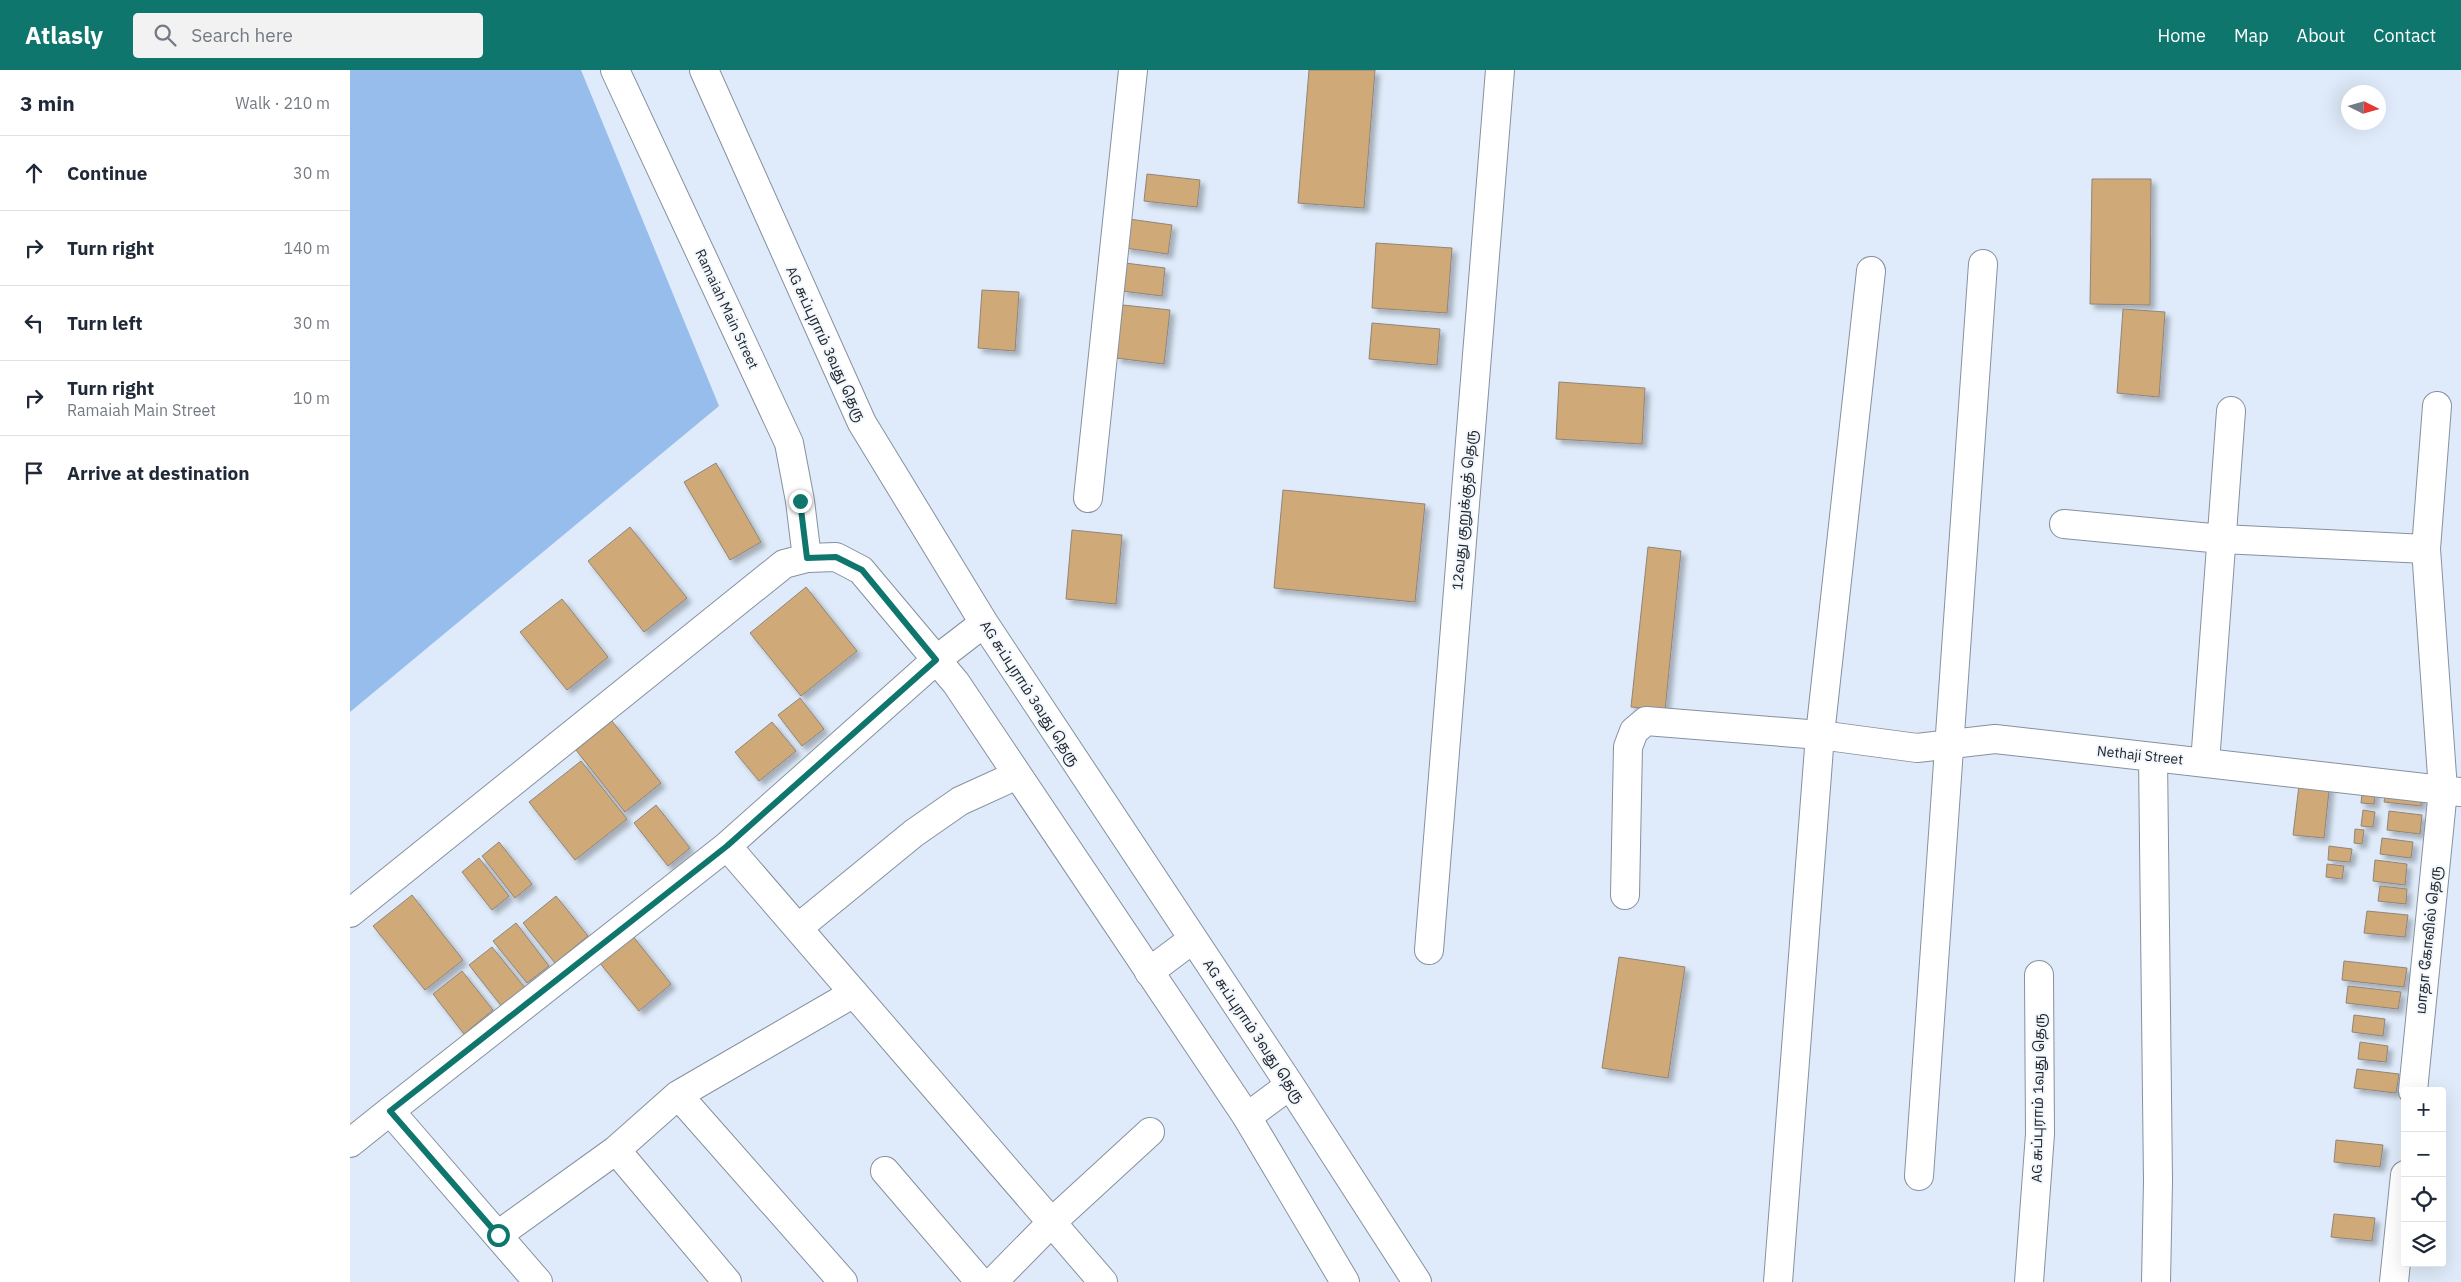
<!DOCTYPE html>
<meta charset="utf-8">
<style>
body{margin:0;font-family:"IBM Plex Sans","Noto Sans Tamil",sans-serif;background:#f2f2f3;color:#1f2937}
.controls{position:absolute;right:15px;bottom:15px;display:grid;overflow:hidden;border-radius:5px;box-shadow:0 5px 20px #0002}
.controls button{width:45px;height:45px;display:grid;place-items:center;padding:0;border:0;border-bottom:1px solid #e0e1e3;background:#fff;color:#1f2937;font:25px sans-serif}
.compass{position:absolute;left:1991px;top:15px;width:45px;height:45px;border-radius:50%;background:#fff;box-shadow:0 5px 20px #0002;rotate:95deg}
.stop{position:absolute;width:15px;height:15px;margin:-11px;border:4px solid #0f766e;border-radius:50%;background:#fff}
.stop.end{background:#0f766e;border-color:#fff;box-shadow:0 1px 5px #0008}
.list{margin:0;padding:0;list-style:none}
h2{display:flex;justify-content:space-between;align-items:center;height:65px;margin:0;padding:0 20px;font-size:21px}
h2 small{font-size:16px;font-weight:400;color:#747a83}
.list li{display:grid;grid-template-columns:32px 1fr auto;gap:15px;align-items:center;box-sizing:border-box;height:75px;padding:0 20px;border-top:1px solid #e0e1e3}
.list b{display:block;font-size:19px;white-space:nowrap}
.list p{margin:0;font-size:16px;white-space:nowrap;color:#747a83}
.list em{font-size:16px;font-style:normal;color:#747a83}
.icon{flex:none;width:28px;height:28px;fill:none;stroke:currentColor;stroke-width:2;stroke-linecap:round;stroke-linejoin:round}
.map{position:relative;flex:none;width:2111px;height:1212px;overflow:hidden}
header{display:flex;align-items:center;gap:30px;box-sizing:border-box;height:70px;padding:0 25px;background:#0f766e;color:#fff}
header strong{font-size:24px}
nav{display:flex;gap:28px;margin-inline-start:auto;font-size:18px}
.search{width:350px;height:45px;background:#f2f2f3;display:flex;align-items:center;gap:12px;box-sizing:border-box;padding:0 18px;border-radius:5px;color:#747a83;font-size:19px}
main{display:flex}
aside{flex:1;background:#fff}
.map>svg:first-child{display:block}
.water{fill:#96bdec}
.building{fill:#cfa978;stroke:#908578;filter:url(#shadow)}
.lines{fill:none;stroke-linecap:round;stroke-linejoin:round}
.street-casing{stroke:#86919f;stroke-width:30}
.secondary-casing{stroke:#86919f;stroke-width:30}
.street{stroke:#fff;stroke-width:28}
.secondary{stroke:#fff;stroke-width:28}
.route{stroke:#0f766e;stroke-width:6}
.labels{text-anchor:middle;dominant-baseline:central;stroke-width:4;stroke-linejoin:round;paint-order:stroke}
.street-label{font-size:14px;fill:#22272c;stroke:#f2f7fd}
</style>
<header>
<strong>Atlasly</strong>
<div class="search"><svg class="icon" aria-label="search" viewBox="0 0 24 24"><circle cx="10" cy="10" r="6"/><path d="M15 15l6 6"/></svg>Search here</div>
<nav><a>Home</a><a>Map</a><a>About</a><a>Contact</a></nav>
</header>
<main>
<aside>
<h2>3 min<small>Walk · 210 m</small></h2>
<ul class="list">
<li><svg class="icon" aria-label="ahead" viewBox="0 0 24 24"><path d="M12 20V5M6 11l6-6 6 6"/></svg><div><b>Continue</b></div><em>30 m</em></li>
<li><svg class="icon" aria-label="right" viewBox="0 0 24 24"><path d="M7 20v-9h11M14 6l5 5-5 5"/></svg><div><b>Turn right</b></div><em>140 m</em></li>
<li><svg class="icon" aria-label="left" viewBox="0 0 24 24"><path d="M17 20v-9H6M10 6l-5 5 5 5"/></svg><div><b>Turn left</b></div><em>30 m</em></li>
<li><svg class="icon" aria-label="right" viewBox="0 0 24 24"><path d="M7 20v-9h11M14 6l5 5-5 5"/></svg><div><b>Turn right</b><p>Ramaiah Main Street</p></div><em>10 m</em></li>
<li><svg class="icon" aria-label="arrive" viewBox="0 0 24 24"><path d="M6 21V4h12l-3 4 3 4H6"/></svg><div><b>Arrive at destination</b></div></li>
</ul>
</aside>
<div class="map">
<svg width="2111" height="1212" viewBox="0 0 2111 1212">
<defs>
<filter id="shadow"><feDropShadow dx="4.5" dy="4.5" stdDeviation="2.5" flood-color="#0004"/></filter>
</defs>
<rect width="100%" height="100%" fill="#dfebfa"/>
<path class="water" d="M0,0h231l138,336 -369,306z"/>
<path class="building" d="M959,0h66l-11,138 -66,-5z
M797,104l53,6 -3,27 -53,-6z
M1742,109h59l-1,126 -60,-1z
M779,149l43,6 -4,29 -43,-6z
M1026,173l76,5 -5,65 -75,-5z
M775,193l40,5 -3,28 -40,-5z
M632,220l37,2 -4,59 -37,-3z
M773,235l47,5 -6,54 -48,-6z
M1773,239l42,3 -6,85 -42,-4z
M1022,253l68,6 -3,36 -68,-6z
M1209,312l86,6 -3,56 -86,-5z
M366,393l45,79 -31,18 -46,-78z
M933,420l142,14 -10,98 -141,-14z
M280,457l57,71 -43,34 -56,-71z
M722,460l50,5 -6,69 -50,-5z
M1298,477l33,4 -16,159 -34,-3z
M456,517l51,64 -56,45 -51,-63z
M212,529l46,58 -41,33 -47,-58z
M450,628l24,31 -22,17 -24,-31z
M262,651l49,62 -36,29 -49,-62z
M422,652l24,29 -37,30 -24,-29z
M231,691l46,58 -52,41 -46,-58z
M1950,707l30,4 -6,57 -31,-3z
M2013,715l13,2 -2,17 -13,-1z
M2036,716l37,4 -2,16 -37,-4z
M306,735l34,43 -22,18 -34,-43z
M2013,740l12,2 -2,15 -12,-1z
M2039,741l33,4 -2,19 -33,-4z
M2005,759l9,1 -2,14 -8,-1z
M2032,768l31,4 -2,16 -31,-4z
M149,772l33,42 -17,14 -33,-42z
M1979,776l23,3 -2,13 -22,-2z
M129,788l30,38 -17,14 -30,-38z
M2025,790l32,4 -2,21 -32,-4z
M1977,794l17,2 -2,13 -16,-2z
M2030,816l27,3 -1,15 -28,-3z
M62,825l51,65 -38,30 -52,-64z
M206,826l32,40 -33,27 -32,-40z
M2017,841l41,4 -3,22 -41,-4z
M166,853l33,43 -22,17 -34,-42z
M282,865l39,49 -32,27 -40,-49z
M142,877l34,42 -23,19 -34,-43z
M1269,887l66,10 -17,111 -66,-10z
M1994,891l63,7 -3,19 -62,-7z
M112,901l31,39 -29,24 -31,-40z
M1998,916l53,6 -3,17 -52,-6z
M2004,945l31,4 -2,17 -31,-4z
M2010,972l28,4 -2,16 -28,-3z
M2007,999l42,5 -3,19 -42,-5z
M1986,1070l47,5 -3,22 -46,-5z
M1984,1144l41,4 -3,23 -41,-4z"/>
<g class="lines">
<g class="street-casing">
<path id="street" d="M265,0l174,373 11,58 7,57
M354,0l158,353 122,200 306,462 127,197
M738,428l45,-428
M1714,454l158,15 204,10
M1803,687l5,424 -2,101
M1855,693l26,-352
M377,776l209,-186 48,-37
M1275,825l3,-148 6,-16 12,-10 174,14 97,13 78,-9 466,53
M448,858l116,-95 46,-32 57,-26
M1079,880l71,-880
M799,902l44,-33
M2063,1021l30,-301 -17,-241 11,-143
M328,1025l176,-102
M897,1047l43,-32
M0,1073l40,-32
M266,1080l62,-55 165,187
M535,1101l95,111
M1569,1106l64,-912
M148,1165l118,-85 111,132
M188,1212l-148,-171 337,-265 376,436
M643,1212l59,-60 98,-90
M1428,1212l42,-547 51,-464
M1679,1212l11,-148 -1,-159
M2044,1212l11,-107"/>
</g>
<g class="secondary-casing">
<path id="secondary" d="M0,843l434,-349 23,-6 29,-1 25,13 95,113 291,434 98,165"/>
</g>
<use href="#street" class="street"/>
<use href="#secondary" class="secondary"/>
</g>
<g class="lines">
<path class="route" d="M148,1165l-108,-124 337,-265 209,-186 -74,-90 -26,-13 -29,1 -7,-57"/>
</g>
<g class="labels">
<g class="street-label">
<text transform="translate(377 239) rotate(65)">Ramaiah Main Street</text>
<text transform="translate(476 274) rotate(65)">AG சுப்புராம் 3வது தெரு</text>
<text transform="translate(1114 440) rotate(-85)">12வது குறுக்குத் தெரு</text>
<text transform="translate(680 623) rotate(57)">AG சுப்புராம் 3வது தெரு</text>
<text transform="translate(1790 685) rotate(6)">Nethaji Street</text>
<text transform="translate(2078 870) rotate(-84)">மாதா கோவில் தெரு</text>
<text transform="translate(904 961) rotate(56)">AG சுப்புராம் 3வது தெரு</text>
<text transform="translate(1688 1028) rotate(-89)">AG சுப்புராம் 1வது தெரு</text>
</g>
</g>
</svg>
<div class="controls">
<button>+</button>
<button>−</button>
<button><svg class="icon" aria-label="locate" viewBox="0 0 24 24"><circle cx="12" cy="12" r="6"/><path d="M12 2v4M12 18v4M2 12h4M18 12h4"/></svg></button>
<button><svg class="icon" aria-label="layers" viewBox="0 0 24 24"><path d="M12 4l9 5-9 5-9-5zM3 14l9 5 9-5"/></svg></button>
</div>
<svg class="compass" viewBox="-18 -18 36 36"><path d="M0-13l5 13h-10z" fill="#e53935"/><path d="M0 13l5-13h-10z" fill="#747a83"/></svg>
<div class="stop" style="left:148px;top:1165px"></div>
<div class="stop end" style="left:450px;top:431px"></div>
</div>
</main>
